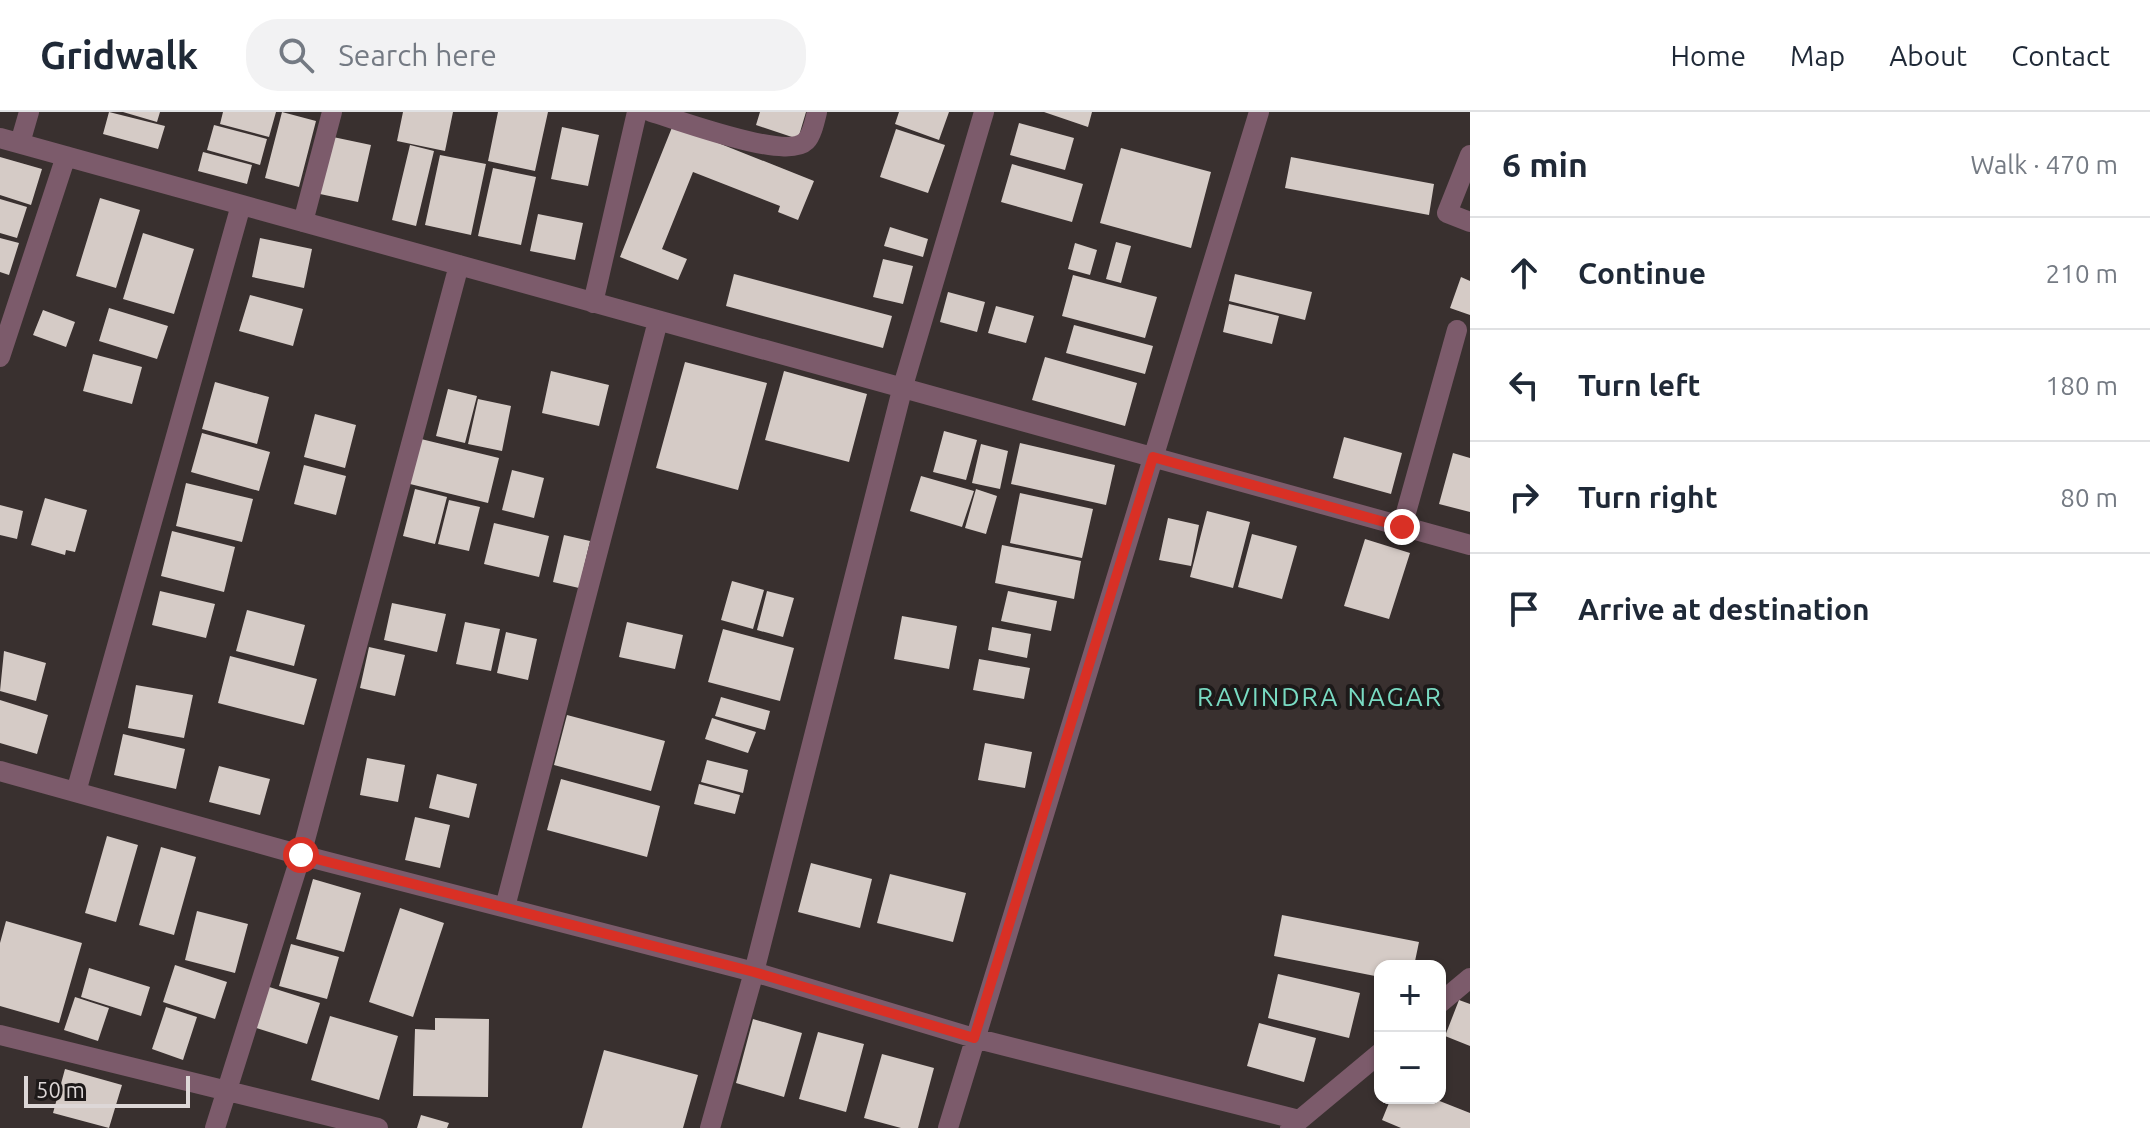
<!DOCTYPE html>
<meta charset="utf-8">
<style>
body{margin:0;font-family:Ubuntu,sans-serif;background:#f2f2f3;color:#1f2937}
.controls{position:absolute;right:24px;bottom:24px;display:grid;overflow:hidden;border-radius:16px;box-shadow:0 2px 6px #0004}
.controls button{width:72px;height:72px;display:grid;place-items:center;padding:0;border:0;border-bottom:2px solid #e0e1e3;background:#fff;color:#1f2937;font:40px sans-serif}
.scale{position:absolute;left:24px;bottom:20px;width:166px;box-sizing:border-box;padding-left:8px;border:4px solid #ddd7d7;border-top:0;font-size:22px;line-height:28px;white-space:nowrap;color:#ddd7d7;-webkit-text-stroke:6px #1d1919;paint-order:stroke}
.stop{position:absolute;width:24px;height:24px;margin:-18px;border:6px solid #d93025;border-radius:50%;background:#fff}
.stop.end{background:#d93025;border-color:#fff;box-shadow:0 2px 8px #0008}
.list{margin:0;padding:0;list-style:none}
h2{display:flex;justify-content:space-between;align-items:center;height:104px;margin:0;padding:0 32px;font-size:34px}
h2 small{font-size:26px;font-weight:400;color:#747a83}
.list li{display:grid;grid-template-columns:52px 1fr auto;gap:24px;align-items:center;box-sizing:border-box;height:112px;padding:0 32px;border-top:2px solid #e0e1e3}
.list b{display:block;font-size:30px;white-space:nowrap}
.list em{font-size:26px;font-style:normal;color:#747a83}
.icon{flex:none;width:44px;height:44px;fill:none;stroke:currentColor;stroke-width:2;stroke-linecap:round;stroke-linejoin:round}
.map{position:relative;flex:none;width:1470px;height:1016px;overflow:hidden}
header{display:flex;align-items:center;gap:48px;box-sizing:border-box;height:112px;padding:0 40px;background:#fff;border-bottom:2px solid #e0e1e3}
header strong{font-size:38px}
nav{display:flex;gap:44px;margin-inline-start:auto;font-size:28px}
.search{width:560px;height:72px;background:#f2f2f3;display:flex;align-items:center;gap:20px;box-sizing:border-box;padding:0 28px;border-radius:32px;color:#747a83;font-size:30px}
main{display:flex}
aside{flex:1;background:#fff}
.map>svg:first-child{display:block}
.building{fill:#d5cbc6}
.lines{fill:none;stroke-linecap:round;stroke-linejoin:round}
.street{stroke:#7c5b6b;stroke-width:20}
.route{stroke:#d93025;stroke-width:10}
.labels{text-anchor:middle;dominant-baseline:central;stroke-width:8;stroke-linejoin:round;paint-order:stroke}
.neighbourhood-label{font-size:26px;letter-spacing:2px;fill:#79dbc3;stroke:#1d1919}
</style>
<header>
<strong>Gridwalk</strong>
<div class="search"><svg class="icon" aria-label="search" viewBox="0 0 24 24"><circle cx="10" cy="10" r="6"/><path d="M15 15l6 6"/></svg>Search here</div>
<nav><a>Home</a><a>Map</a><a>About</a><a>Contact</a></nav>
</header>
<main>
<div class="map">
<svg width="1470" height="1016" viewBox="0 0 1470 1016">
<rect width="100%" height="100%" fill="#39302f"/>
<path class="building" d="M109,0l56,14 -7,23 -55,-15z
M123,0h37l-3,10z
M223,0h53l-7,25 -49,-13z
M282,0l34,9 -17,66 -34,-9z
M403,0h50l-8,39 -48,-10z
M498,0h50l-13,59 -47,-10z
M760,0h46l-8,27 -42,-14z
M899,0h50l-10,28 -44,-16z
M1044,0h48l-4,15z
M1019,11l55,15 -9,32 -55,-15z
M214,13l53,14 -7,26 -53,-15z
M673,13l141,56 -16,39 -20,-8 2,-6 -87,-34 -31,77 25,10 -9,21 -58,-23z
M562,15l37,8 -11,51 -37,-7z
M896,17l49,16 -17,48 -48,-16z
M333,25l38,8 -13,57 -38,-8z
M410,33l24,6 -18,75 -24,-6z
M1121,36l90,24 -20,76 -91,-25z
M203,40l49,13 -5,19 -49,-13z
M440,43l46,9 -15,71 -46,-10z
M0,45l42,12 -11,36 -31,-10z
M1291,45l143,27 -5,31 -144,-27z
M1012,52l71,20 -11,38 -71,-20z
M493,56l43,9 -15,68 -43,-9z
M100,86l40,12 -24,78 -40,-12z
M0,87l27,8 -10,31 -17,-5z
M538,102l45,9 -8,37 -45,-9z
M890,115l38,12 -5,18 -39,-11z
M143,121l51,16 -20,65 -51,-15z
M0,126l19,5 -10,32 -9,-3z
M260,126l52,11 -8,39 -52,-11z
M1116,130l15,4 -10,37 -15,-4z
M1075,131l22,7 -7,25 -22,-6z
M883,147l30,7 -10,38 -30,-7z
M734,162l158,42 -9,32 -157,-42z
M1235,162l77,18 -7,28 -76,-19z
M1073,163l84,22 -12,41 -83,-22z
M1461,165l9,4v34l-20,-7z
M948,180l37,10 -8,30 -37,-10z
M250,183l53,14 -10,37 -54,-15z
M1229,192l50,12 -7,28 -49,-12z
M996,194l38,10 -8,27 -38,-10z
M109,196l59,18 -11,33 -58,-18z
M43,198l32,12 -9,25 -33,-12z
M1074,213l79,21 -8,28 -79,-21z
M93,242l49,13 -10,37 -49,-13z
M1045,245l92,26 -12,43 -93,-26z
M685,250l82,21 -29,107 -82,-22z
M551,259l58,14 -10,41 -57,-13z
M784,259l83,23 -18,68 -84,-22z
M215,270l54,15 -12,47 -55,-15z
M448,277l29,7 -12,47 -29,-7z
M478,287l33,7 -9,45 -34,-7z
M315,302l41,11 -11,43 -41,-11z
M944,319l33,9 -11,40 -33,-8z
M202,321l68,19 -11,39 -68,-19z
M1344,325l58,16 -11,41 -58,-16z
M421,327l78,19 -11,45 -78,-19z
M1020,331l95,22 -9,40 -95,-21z
M981,332l27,7 -8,38 -28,-6z
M1453,341l17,5v54l-31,-8z
M304,353l42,11 -10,39 -42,-11z
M512,358l32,8 -10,40 -32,-8z
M921,364l53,15 -12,36 -52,-16z
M186,371l67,16 -11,43 -66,-16z
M415,377l32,8 -12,47 -32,-8z
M976,377l21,7 -11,38 -21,-6z
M1020,381l73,16 -11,49 -72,-15z
M45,386l42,12 -12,42 -9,-2 -1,5 -34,-10z
M449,388l31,7 -11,44 -31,-7z
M0,393l23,6 -6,28 -17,-4z
M1207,399l43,11 -17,66 -43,-11z
M1168,406l31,7 -8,41 -32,-6z
M494,411l55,13 -10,41 -55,-13z
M172,419l63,16 -11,45 -63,-16z
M1252,422l45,12 -15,53 -44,-12z
M564,423l26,6 -11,47 -26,-6z
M1365,427l45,14 -21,66 -45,-13z
M1002,433l79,16 -7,38 -79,-16z
M732,469l32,9 -11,39 -32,-9z
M160,479l55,13 -9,34 -54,-13z
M767,479l27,7 -11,39 -26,-7z
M1008,479l49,10 -6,30 -50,-10z
M392,491l54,11 -9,38 -53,-12z
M247,498l58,15 -11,41 -58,-15z
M902,504l55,10 -8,43 -55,-10z
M465,510l35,7 -9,42 -35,-7z
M627,510l56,13 -8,34 -56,-12z
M992,515l39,7 -4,24 -39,-8z
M723,517l71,19 -14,53 -72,-19z
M506,520l31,7 -9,41 -31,-7z
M369,535l36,8 -10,41 -35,-8z
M4,539l42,12 -10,38 -36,-10z
M230,544l87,23 -13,46 -86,-22z
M979,547l51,9 -6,31 -51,-9z
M136,573l57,10 -9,43 -56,-10z
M721,585l49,14 -5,19 -50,-14z
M0,588l48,15 -11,39 -37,-11z
M567,603l98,26 -14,50 -97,-26z
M712,606l44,14 -8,21 -43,-14z
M123,622l62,15 -9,40 -62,-14z
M985,631l47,9 -7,36 -47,-8z
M367,646l38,7 -7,37 -38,-7z
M707,648l41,10 -5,23 -42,-11z
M219,654l51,13 -10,36 -51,-13z
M437,662l40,10 -8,34 -40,-10z
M561,667l99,27 -13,51 -100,-27z
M699,672l41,11 -5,19 -41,-10z
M415,705l35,8 -10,43 -35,-8z
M107,724l31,9 -22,77 -31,-9z
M161,735l35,10 -22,78 -35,-10z
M811,751l61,16 -12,49 -62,-16z
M890,762l76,19 -13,49 -76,-19z
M313,767l48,14 -17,59 -48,-13z
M400,796l44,15 -31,94 -44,-15z
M197,799l51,13 -13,49 -50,-13z
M1282,803l137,27 -5,24h-34v11l-106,-21z
M6,809l76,22 -23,80 -59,-17v-63z
M291,832l48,13 -12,42 -48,-13z
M175,853l52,17 -12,37 -52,-17z
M89,856l61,19 -9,29 -60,-19z
M1278,862l82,19 -11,45 -81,-20z
M263,873l57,18 -13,41 -57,-18z
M75,885l34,11 -11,33 -34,-11z
M1459,888l11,4v42l-25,-10z
M166,895l31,10 -14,43 -31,-11z
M330,904l68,20 -19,64 -68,-20z
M435,906l54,1 -1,78 -75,-1 2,-67 20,1z
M753,907l49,14 -18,64 -48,-14z
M1259,911l57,15 -12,44 -57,-16z
M818,920l46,12 -18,68 -47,-13z
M604,938l94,25 -15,53h-101z
M882,942l52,14 -16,60h-17l-37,-10z
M65,957l57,16 -13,43 -56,-15z
M1391,986h41l38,15v15h-69l-19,-8z
M421,1003l28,8 -2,5h-30z"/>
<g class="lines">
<path class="street" d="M651,0c28,8 135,49 155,29 6,-6 9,-21 11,-29
M0,26l1470,407
M20,31l9,-31
M1470,43l-23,58 23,9
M303,110l29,-110
M593,191l44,-191
M0,245l66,-201
M1402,415l55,-197
M0,659l301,84 453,117 220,66 325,82
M76,680l165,-587
M505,795l153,-586
M1440,891l30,-25
M0,923l378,93
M215,1016l86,-273 158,-590
M710,1016l44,-156 149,-586 81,-274
M948,1016l311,-1016
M1290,1016l90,-75"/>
</g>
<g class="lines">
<path class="route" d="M301,743l453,117 220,66 179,-581 249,70"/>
</g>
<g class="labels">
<g class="neighbourhood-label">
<text x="1320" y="584">RAVINDRA NAGAR</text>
</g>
</g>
</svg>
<div class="controls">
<button>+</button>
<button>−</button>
</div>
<div class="scale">50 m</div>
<div class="stop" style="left:301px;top:743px"></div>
<div class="stop end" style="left:1402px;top:415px"></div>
</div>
<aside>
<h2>6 min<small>Walk · 470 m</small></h2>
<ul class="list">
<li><svg class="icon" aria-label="ahead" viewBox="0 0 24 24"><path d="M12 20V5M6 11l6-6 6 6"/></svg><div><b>Continue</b></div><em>210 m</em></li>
<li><svg class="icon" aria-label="left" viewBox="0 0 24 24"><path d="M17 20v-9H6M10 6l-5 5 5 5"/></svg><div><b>Turn left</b></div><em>180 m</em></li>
<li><svg class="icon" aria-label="right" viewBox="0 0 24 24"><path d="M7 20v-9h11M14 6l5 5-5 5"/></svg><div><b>Turn right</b></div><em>80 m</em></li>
<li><svg class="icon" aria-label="arrive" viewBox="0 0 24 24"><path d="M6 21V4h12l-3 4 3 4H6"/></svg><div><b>Arrive at destination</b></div></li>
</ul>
</aside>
</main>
